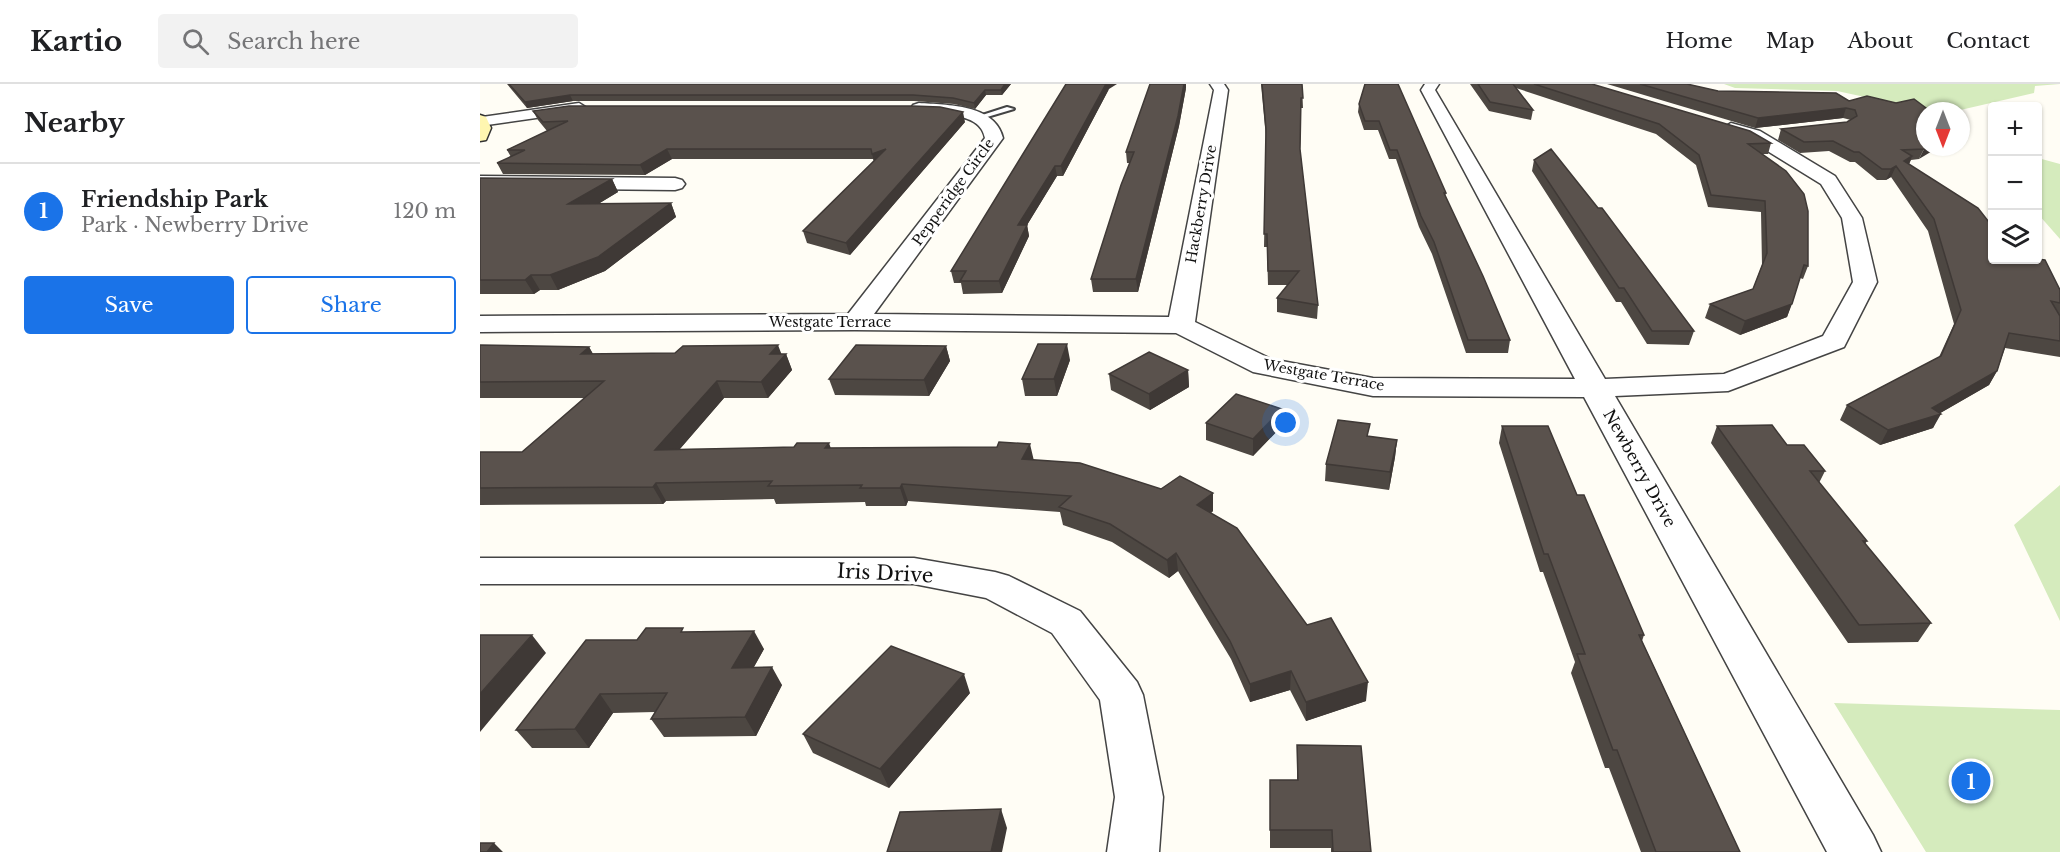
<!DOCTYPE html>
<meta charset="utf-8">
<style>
body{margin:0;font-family:"Libre Baskerville",serif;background:#f2f2f2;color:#202124}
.controls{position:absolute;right:18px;top:18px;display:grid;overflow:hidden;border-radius:6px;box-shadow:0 2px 4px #0004}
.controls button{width:54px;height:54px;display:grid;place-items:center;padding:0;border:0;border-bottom:2px solid #e0e0e0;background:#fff;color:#202124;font:30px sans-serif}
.compass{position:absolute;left:1436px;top:18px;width:54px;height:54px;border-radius:50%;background:#fff;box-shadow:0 2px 4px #0004;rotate:180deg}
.you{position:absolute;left:806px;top:339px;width:21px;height:21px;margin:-15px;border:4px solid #fff;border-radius:50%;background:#1a73e8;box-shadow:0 0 0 9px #1a73e833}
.badge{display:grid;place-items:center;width:39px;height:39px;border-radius:50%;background:#1a73e8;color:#fff;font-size:20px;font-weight:700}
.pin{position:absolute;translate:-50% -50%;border:3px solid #fff;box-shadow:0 2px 6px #0006}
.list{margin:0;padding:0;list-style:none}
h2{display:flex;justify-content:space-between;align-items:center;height:78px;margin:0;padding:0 24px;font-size:26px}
h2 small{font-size:20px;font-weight:400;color:#757577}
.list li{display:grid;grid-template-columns:39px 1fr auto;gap:18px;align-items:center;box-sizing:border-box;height:96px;padding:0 24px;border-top:2px solid #e0e0e0}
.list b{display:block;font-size:22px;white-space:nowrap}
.list p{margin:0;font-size:20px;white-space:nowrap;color:#757577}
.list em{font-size:20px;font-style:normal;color:#757577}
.actions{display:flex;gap:12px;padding:18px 24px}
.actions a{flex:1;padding:14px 0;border:2px solid #1a73e8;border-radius:6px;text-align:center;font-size:21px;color:#1a73e8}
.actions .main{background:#1a73e8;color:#fff}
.icon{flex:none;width:33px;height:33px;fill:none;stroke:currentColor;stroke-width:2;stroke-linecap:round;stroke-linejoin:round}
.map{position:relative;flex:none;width:1580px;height:768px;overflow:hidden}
header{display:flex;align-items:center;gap:36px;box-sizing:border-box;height:84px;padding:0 30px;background:#fff;border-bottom:2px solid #e0e0e0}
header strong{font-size:28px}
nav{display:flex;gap:33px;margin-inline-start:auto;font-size:21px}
.search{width:420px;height:54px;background:#f2f2f2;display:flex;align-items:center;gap:15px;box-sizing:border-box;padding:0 21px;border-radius:6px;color:#757577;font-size:22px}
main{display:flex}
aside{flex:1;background:#fff}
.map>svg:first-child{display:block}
.green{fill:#d5ebbd}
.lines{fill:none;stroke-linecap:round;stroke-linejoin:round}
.lane-casing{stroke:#444;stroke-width:4}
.street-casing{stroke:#444;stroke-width:3}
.secondary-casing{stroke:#333;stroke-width:3}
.lane{fill:#fff;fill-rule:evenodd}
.street{fill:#fff;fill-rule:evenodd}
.secondary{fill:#fff6b0;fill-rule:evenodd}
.wall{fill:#4d4742}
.shaded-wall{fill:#3f3936}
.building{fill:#5a524d;stroke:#3f3936;stroke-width:1.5}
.labels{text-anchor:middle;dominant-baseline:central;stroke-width:6;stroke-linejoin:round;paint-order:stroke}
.far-street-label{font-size:14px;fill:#111;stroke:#fff}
.street-label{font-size:16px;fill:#111;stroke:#fff}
.near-street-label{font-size:20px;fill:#111;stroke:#fff}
</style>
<header>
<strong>Kartio</strong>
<div class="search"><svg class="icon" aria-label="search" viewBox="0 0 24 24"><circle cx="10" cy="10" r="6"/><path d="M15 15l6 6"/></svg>Search here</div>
<nav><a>Home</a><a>Map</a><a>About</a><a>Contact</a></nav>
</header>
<main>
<aside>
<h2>Nearby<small></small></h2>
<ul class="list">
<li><span class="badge">1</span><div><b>Friendship Park</b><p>Park · Newberry Drive</p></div><em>120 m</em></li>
</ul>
<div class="actions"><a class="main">Save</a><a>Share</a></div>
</aside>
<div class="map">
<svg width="1580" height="768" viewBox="0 0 1580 768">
<rect width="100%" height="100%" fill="#fffdf5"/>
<path class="green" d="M1244,0h336l-25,2 -1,7 -78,18h-26l-93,-20 -102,-3z
M1558,74l22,6v75l-22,-25z
M1580,401v136l-46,-96z
M1354,619l226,7v142h-134z"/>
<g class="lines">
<g class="lane-casing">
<path id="lane" d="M527,23l7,2 -37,11 -4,-2z"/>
</g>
<g class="street-casing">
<path id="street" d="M730,0h14l4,6 -33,232 76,37 102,19 202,1 -154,-289 4,-6h14l-4,6 170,289 119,-5 99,-38 30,-54 -11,-64 -21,-34 -73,-45 -23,-7 -2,-4 8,-5 29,8 75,45 27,42 15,64 -33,65 -116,44 -113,5 258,439 8,17h-54l-243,-455 -211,-1 -120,-24 -77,-39 -321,-3 -375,2v-16l368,-2 137,-176c-5,-29 -50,-21 -72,-27l-2,-3 2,-3 6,-2c28,2 76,1 84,35l-129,176 295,3 45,-227z
M99,19l8,5 -2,3 -105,15v-8l2,-1z
M0,92l195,2 7,2 3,4 -3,4 -7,2 -195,-2z
M0,474h434l81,14 14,4 71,35 57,71 6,13 20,102 -4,55h-52l8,-55 -15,-97 -48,-67 -66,-35 -72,-14h-434z"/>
</g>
<g class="secondary-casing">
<path id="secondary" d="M0,31l6,2 5,11 -5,12 -6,1z"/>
</g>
<use href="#lane" class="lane"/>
<use href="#street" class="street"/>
<use href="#secondary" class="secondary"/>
</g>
<path class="wall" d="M27,0h504l-9,11h-16l-11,14 -21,-5 -40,-3h-341l-46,7z
M781,0h41l1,24h-2l-1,41 18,156 -1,14 -40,-7v-14l11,-13h-20l-1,-38h-3l2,-109z
M885,0l81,109 -1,3 65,144 -2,13h-42l-34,-99 -13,-27 -23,-68h-7l-11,-29h-14l-6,-18 1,-8z
M990,0h122l179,59 -3,11h-7l47,112 -5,13 -3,-1 -13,39 -47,18 -35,-17 5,-14 43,-15 9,-24 -1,-53 -53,-5 -12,-42 -40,-31 -140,-46 17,22 -2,10 -42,-9z
M1127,0h80l31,7 118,2 89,54 -6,12 -8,1 -2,4 83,96 68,30v67l-55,-9 -8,23 -8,14 -49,28 -7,15 -53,17 -40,-25 7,-15 92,-48 15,-33 -26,-93 -37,-54 -5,3h-9l-22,-18h-5l-21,-11 -29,2 -22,-13 3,-11 66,-7 4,-2 -8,-2 -88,10z
M706,4l-7,38 -41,166h-45l-2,-13 39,-116h-3l-1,-11z
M629,5l-46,87h-6l-30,49 2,11 -27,57 -39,1 -2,-11h-7l-3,-12z
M53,27l432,11 -115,133 -43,-12 -4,-12 71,-70 -1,-2h-201l-27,16 -142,-1 -6,-11 14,-6 -4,-7 40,-19 -9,-11z
M1054,76l160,171 -5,14 -42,-1 -26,-42h-5l-84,-131z
M0,94l132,1 6,13 -20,12 73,-1 5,14 -71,54 -47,19h-18l-6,4h-54z
M0,261l109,2 4,7h193l6,16 -24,28h-44l-44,51 151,-1 202,12 128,29 52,4v18l-2,2 96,112 59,76 -60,20 -16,-31 -40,12 -19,-43 -53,-88 -9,7 -57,-36 -49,-17 -3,-13 -152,-11 -2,5h-40l-1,-4 -89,2 -2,-5 -108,2 -3,3 -183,1v-53h42l63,-54h-105z
M466,262l4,15 -21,35 -94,-1 -6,-16z
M590,276l-13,36h-32l-3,-17z
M708,286l1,17 -39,23 -39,-20 -2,-16z
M726,339l76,3 -29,30 -47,-16z
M1022,342l75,69 67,140 -2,6 98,211h-99l-32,-84h-4l-34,-95 4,-11 -32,-90h-3l-41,-129z
M1237,342l70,19 38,26 -6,12 48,58 -2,3 66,79 -13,19 -70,1 -137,-200z
M889,353l28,3 -2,17 -6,33 -64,-9 1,-17z
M205,548l79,17 -10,18 28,18 -26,51 -92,1 -13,-18 4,-7 -42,1 -24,35h-57l-16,-18z
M490,609l-81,95 -76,-35 -10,-19z
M817,661l74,107h-40v-4h-61v-68h27z"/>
<path class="shaded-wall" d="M525,0h6l-9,11 -1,-5z
M626,0h11l-8,5 -46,87 -2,-10z
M704,0h2v4l-7,38 -41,166 -2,-13z
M505,6l1,5 -11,14 -1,-6z
M90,11l3,6 -46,7 -2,-6z
M1366,24l-3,10 -88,10 3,-10z
M483,28l2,10 -115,133 -4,-12z
M1447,63h12l-20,12 5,-10z
M187,65l5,10 -27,16 -5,-10z
M406,65l-11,16 -3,-11z
M1432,72l-4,11 -9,5 5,-11z
M575,82l2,10 -30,49 2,11 -27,57 -3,-12 19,-56z
M1416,82l-5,11 -5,3 5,-11z
M132,95l6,13 -43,26 -7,-14z
M191,119l5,14 -71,54 -47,19 -8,-15z
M51,191l9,15 -6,4 -9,-14z
M1312,220l-5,13 -47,18 5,-14z
M587,260l3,16 -13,36 -3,-17z
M298,261l5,13 3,-4 6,16 -24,28 -7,-16 9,-28z
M466,262l4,15 -21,35 -5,-16z
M109,263l9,16 -17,-9z
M708,286l1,17 -39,23 -1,-16z
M1517,287l-8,14 -52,30 4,-1 -8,14 -53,17 8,-15 44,-22z
M237,297l7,17 -60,69 -9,-17z
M802,325v17l-29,30v-17z
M917,356l-2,17 -6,33 1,-18z
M349,359l6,17 -10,-12z
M550,360l4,17 -12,-2z
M176,399l10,18 -3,3 -10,-17z
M422,400l6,17 -2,5 -6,-18z
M733,409v18l-15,12 -1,-18z
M696,469l2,18 -9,7 -2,-18z
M274,547l10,18 -21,37 -11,-18z
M52,551l14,18 -66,79v-38z
M292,583l10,18 -26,51 -11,-19z
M811,587l-1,19 -40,12v-18z
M484,590l6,19 -81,95 -9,-19z
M888,598l-2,19 -60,20v-19z
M120,610l13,19 -24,35 -14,-19z
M521,725l6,19 -5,24h-11z
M14,759l9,9h-16z"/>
<path class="building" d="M29,0h496l-4,6h-16l-11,13 -21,-5 -40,-3h-343l-45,7z
M586,0h40l-45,82h-6l-37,59h9l-28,56h-39l6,-10h-15z
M670,0h34l-6,32 -42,163h-45l30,-94 13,-33h-8z
M782,0h40l1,14h-2l-1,51 18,156 -41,-7 22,-27h-31l-1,-37h-3l2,-105z
M885,0h33l48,109h-2l39,83 27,64h-42l-34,-98 -13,-26 -24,-66h-7l-11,-29h-14l-6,-17z
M998,0h35l20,26 -43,-8z
M1054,0h58l158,47 21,12 -23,1 38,27 18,23 4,17v55l-4,-1 -12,39 -47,17 -35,-17 43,-15 14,-36 -2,-52 -54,-6 -12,-40 -40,-31z
M1160,0h47l31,7 118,2 13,8 18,-5 29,7 18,-4 16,12h-5v36h2l-3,2 -22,1 10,6 -8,5 74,47 14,18v34l45,-1 8,1 15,30v13l-9,-2 9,15v25l-51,-8 -12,38 -65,37 9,6 -53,16 -41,-25 94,-49 20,-46 -27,-91 -38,-53 -5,3h-9l-23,-17h-5l-21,-11 -29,1 -23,-13 66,-7 10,-6 -2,-6 -9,-2 -88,10z
M89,22h343l28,1 23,5 -117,131 -43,-12 83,-82 -14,5 -1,-5h-204l-27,16 -143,-2 28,-13h-18l61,-29 -25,1 -10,-11z
M1071,65l47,59h4l92,123h-42l-28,-43h-5l-85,-128z
M0,94l132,1 -44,25 103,-1 -73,54 -48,18h-19l-6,5h-45z
M558,260h29l-13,35h-32z
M0,261l109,2 -8,7 94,-1 8,-7 95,-1 -8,9h16l-25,28 -44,-1 -62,69 139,-3 3,-4h32l-4,5 172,-1 2,-5 31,2 -8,15 58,4 81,26 19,-13 33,17 -16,12 40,23 70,97 24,-7 37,64 -62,20 -15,-31 -41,13 -20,-43 -54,-88 -9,7 -57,-36 -51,-17 12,-11 -169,-12 -2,4h-40l2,-3 -94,1 4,-5 -116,2 -3,4 -173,1v-36h42l82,-71 -124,1z
M376,261l90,1 -22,34 -95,-1z
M669,268l39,18 -39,24 -40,-20z
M756,310l46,15 -29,30 -47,-16z
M858,336l32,4 -3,12 30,4 -7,32 -64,-8z
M1292,341l15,20h17l21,26h-15l57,70h-4l68,82 -72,2 -142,-199z
M1022,342h46l29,69h7l60,140h-5l101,217h-84l-39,-102h-4l-36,-96h8l-37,-100h-4z
M166,544h37l-2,4 73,-1 -22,37 40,-1 -27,50 -94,2 16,-26 -67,1 -25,35 -59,1 70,-90h51z
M0,551h52l-52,59z
M411,562l73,28 -84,95 -77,-35z
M817,661l64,1 10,106h-38l-1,-22h-62v-50h28z
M521,725l-10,43h-104l13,-40z
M0,759h14l-7,9h-7z"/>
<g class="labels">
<g class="far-street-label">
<text transform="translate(473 108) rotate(-54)">Pepperidge Circle</text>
<text transform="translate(721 120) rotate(-80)">Hackberry Drive</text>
<text x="350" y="238">Westgate Terrace</text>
<text transform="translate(844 291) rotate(10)">Westgate Terrace</text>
</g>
<g class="street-label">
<text transform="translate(1160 384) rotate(61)">Newberry Drive</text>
</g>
<g class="near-street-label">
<text transform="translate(405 489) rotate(3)">Iris Drive</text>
</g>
</g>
</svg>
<div class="controls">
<button>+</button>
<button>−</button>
<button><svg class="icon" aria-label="layers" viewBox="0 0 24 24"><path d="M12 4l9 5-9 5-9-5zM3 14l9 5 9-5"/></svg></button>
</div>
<svg class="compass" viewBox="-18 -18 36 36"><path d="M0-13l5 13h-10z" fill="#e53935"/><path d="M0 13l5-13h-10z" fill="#757577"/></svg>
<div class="you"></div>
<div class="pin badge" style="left:1491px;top:697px">1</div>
</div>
</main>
